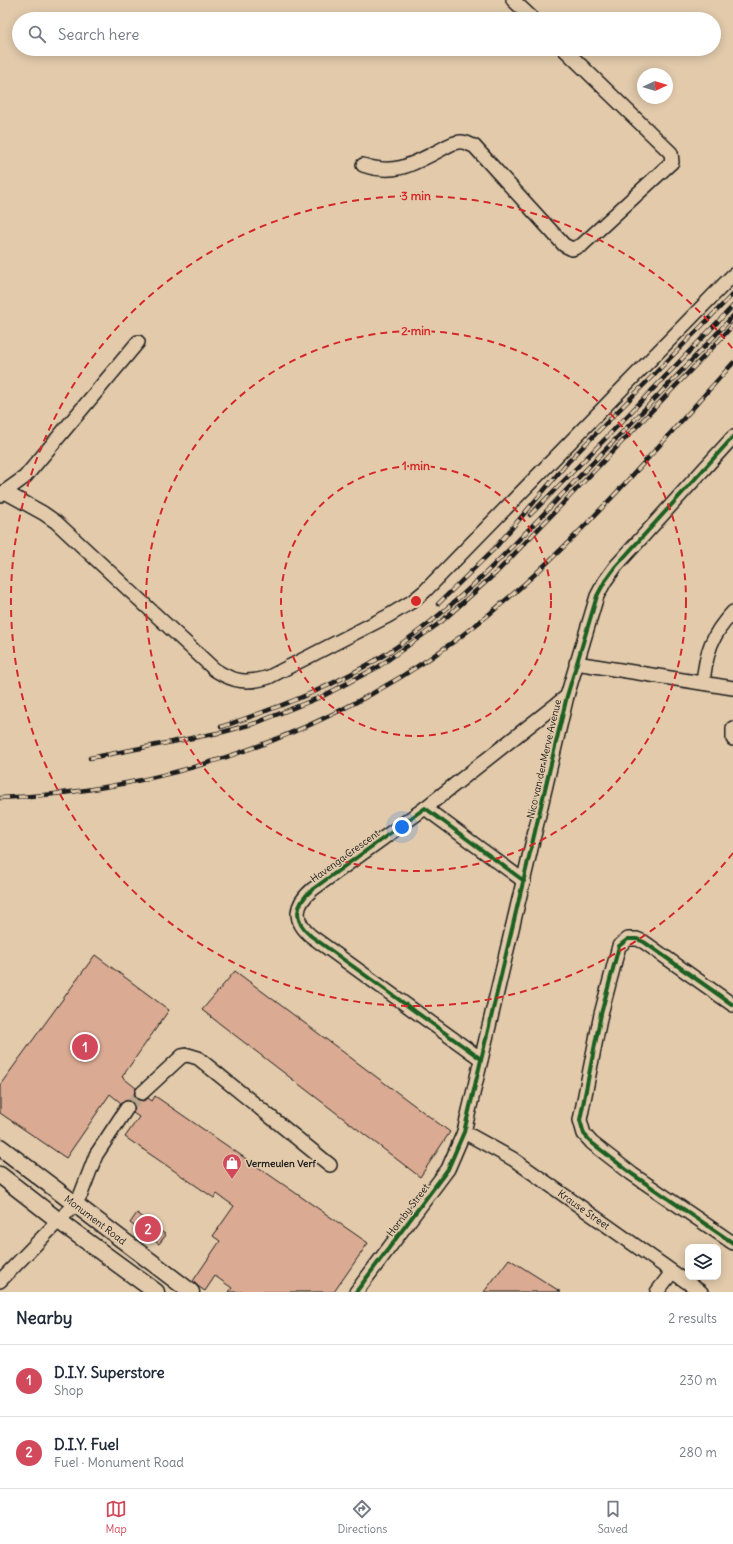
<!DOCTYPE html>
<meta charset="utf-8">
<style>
body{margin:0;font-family:Delius,sans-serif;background:#f6f6f7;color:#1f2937}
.controls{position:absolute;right:12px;bottom:12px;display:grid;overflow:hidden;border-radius:8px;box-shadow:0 2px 10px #0003}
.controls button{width:36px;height:36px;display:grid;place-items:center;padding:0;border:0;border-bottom:1px solid #e0e1e3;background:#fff;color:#1f2937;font:20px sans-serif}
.compass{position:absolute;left:637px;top:68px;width:36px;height:36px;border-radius:50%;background:#fff;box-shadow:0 2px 10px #0003;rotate:86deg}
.you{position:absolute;left:402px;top:827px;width:14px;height:14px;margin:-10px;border:3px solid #fff;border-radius:50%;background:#1a73e8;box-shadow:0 0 0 6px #1a73e833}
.badge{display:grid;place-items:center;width:26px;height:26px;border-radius:50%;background:#d1495b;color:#fff;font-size:13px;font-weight:700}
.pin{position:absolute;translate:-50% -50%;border:2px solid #fff;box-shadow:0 1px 4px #0006}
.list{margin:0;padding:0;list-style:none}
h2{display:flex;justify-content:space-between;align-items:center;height:52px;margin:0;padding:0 16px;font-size:17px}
h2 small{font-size:13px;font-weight:400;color:#747a83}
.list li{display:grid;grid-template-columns:26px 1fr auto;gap:12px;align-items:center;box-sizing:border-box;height:72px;padding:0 16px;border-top:1px solid #e0e1e3}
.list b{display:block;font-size:15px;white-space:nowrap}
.list p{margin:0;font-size:13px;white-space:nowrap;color:#747a83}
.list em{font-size:13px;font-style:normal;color:#747a83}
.icon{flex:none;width:22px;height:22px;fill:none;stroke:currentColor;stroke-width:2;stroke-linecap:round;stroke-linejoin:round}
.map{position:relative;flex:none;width:733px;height:1292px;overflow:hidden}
.search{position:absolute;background:#fff;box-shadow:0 2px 10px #0003;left:12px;right:12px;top:12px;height:44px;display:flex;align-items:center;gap:10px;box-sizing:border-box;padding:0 14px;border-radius:22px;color:#747a83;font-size:15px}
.sheet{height:196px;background:#fff}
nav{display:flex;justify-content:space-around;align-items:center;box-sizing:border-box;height:56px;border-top:1px solid #e0e1e3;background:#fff;font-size:11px;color:#747a83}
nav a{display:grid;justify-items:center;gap:2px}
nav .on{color:#d1495b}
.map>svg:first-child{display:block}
.building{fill:#daaa93;stroke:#1c1c1c}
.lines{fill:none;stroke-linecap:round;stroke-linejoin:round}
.minor-tunnel{stroke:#baa78e;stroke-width:13;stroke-dasharray:13 6;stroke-linecap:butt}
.minor-casing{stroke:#1c1c1c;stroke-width:16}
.major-casing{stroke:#1c1c1c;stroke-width:19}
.minor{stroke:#e2caab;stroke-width:13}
.major{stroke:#e2caab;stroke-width:16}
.rail-casing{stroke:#1c1c1c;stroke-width:4.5}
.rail{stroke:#e2caab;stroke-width:3;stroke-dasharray:9;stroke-linecap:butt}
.cycleway-casing{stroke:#e2caab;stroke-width:6}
.cycleway{stroke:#1b5e20;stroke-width:4}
.ring{fill:none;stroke:#d62828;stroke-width:2;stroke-dasharray:7 5}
.labels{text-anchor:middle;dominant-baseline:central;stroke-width:3;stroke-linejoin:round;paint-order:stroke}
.street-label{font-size:10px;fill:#1c1c1c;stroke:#e2caab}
.poi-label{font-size:10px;font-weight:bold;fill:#1c1c1c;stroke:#e2caab;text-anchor:start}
.centre{fill:#d62828;stroke:#e2caab;stroke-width:2}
.ring-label{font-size:12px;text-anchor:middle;font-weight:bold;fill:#d62828;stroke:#e2caab;stroke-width:3;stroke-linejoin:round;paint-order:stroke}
</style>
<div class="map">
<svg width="733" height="1292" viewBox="0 0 733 1292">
<rect width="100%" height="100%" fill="#e2caab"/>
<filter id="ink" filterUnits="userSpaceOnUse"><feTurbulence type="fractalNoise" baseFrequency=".025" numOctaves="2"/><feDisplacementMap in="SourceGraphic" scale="8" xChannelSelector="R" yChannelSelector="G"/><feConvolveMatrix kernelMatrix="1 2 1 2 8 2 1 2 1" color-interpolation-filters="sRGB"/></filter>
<g filter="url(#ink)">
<path class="building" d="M95,955l74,55 -47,67 14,11 -2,6 2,5 7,2 5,-3 4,3 3,-5 213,147 -34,49h-105l3,-4 -17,-12 -10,15 -6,-4 -6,-6 27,-40 -7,-5 21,-30 -17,-12 -3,4 -89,-61 14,-20 -6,-4 2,-5 -4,-7 -4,-1 -6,3 -11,-9 -44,64 -66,-45v-28z
M235,971l215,161 -30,45 -218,-167z
M137,1213l29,22 -7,9 -29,-21z
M509,1259l52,33h-77z"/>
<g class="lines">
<path class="minor-tunnel" d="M127,1108l15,-15"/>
<g class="minor-casing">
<g id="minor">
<path d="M513,0l20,19"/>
<path d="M363,165c32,11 50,-1 79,-16 5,-3 14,-8 20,-7 4,0 8,3 12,4l90,99 8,4 10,-4 90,-83 -1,-9 -107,-104"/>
<path d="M5,492l38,21 13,9 159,148c19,12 32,14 54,7l119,-61 25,-15 12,-10 308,-316"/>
<path d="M0,495l25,-18 113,-135"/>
<path d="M576,663l157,25"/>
<path d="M703,683c3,-30 8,-48 30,-71"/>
<path d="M733,728v11"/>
<path d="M425,808l142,-112"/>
<path d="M733,1005l-89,-63 -7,-3h-9l-9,7 -18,68 -21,106 4,14 8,9 40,31 101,69"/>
<path d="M481,1059l-170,-123c-19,-16 -16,-32 2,-47l112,-81 99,73"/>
<path d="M142,1093l40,-37 6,-1 10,3 132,107"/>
<path id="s1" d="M464,1132l49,27 188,133"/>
<path d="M0,1281l75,-77 6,-10 15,-39 31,-47"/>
<path d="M356,1292l92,-123 16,-37 103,-436 30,-100 8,-15 11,-15 117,-129"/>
<path d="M657,1292l15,-20"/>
</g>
</g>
<g class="major-casing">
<g id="major">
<path id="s2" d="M0,1147l191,145"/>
<path d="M0,1175l59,46 97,71"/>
</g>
</g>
<use href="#minor" class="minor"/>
<use href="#major" class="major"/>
<g class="rail-casing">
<path id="rail" d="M530,515l75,-76 128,-133
M438,604l57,-56 73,-86 165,-168
M221,727c61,-21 113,-40 168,-75 71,-46 128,-111 187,-172 52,-54 106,-108 157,-164
M90,758l133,-26 33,-9 67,-27 55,-29 63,-45 55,-49 217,-226 20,-22
M0,798c188,-8 372,-79 513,-204 80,-70 149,-152 220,-231"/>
</g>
<use href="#rail" class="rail"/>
<g class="cycleway-casing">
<path id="cycleway" d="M733,1005l-89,-63 -7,-3h-9l-9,7 -18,68 -21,106 4,14 8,9 40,31 101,69
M481,1059l-170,-123c-19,-16 -16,-32 2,-47l112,-81 99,73
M356,1292l92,-123 16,-37 103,-436 30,-100 8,-15 11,-15 117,-129"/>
</g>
<use href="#cycleway" class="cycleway"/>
</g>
</g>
<g class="ring">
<circle cx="416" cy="601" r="135"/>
<circle cx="416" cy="601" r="270"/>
<path d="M733 853A405 405 0 1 1 733 349"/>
</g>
<defs>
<g id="shop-pin" transform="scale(1)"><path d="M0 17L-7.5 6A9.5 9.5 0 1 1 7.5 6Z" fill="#d1495b" stroke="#e2caab"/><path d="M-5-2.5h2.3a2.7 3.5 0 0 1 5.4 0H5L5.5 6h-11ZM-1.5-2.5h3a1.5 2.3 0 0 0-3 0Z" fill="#fff"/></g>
</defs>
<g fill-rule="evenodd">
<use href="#shop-pin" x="232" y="1163"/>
</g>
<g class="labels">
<g class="street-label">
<text transform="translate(544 759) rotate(-77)">Nico van der Merve Avenue</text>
<text transform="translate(345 856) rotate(-36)">Havenga Crescent</text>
<text transform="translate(408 1210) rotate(-53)">Hornby Street</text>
<text stroke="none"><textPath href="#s1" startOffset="143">Krause Street</textPath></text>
<text stroke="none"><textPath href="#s2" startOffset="120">Monument Road</textPath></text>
</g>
<g class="poi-label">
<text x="246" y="1163">Vermeulen Verf</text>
</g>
</g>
<circle cx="416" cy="601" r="6" class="centre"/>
<g class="ring-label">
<text x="416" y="200">3 min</text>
<text x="416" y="335">2 min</text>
<text x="416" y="470">1 min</text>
</g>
</svg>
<div class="controls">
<button><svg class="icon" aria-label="layers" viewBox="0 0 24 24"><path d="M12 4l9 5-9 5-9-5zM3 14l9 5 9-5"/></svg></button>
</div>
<svg class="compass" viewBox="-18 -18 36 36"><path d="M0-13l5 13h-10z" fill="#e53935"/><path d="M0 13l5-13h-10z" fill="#747a83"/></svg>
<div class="you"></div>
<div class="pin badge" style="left:85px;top:1047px">1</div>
<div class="pin badge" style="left:148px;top:1229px">2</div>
<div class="search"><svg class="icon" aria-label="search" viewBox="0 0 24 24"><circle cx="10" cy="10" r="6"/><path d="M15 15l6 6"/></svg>Search here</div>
</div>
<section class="sheet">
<h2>Nearby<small>2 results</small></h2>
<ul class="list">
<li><span class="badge">1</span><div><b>D.I.Y. Superstore</b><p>Shop</p></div><em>230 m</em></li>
<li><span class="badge">2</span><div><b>D.I.Y. Fuel</b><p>Fuel · Monument Road</p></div><em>280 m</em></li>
</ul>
</section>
<nav>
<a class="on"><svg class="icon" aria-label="map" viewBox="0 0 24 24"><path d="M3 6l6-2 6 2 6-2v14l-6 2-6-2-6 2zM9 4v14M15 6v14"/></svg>Map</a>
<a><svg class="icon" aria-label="directions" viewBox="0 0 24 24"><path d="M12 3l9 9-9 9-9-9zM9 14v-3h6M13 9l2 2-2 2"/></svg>Directions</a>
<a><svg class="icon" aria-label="saved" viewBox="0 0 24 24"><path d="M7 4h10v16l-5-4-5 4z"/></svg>Saved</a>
</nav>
